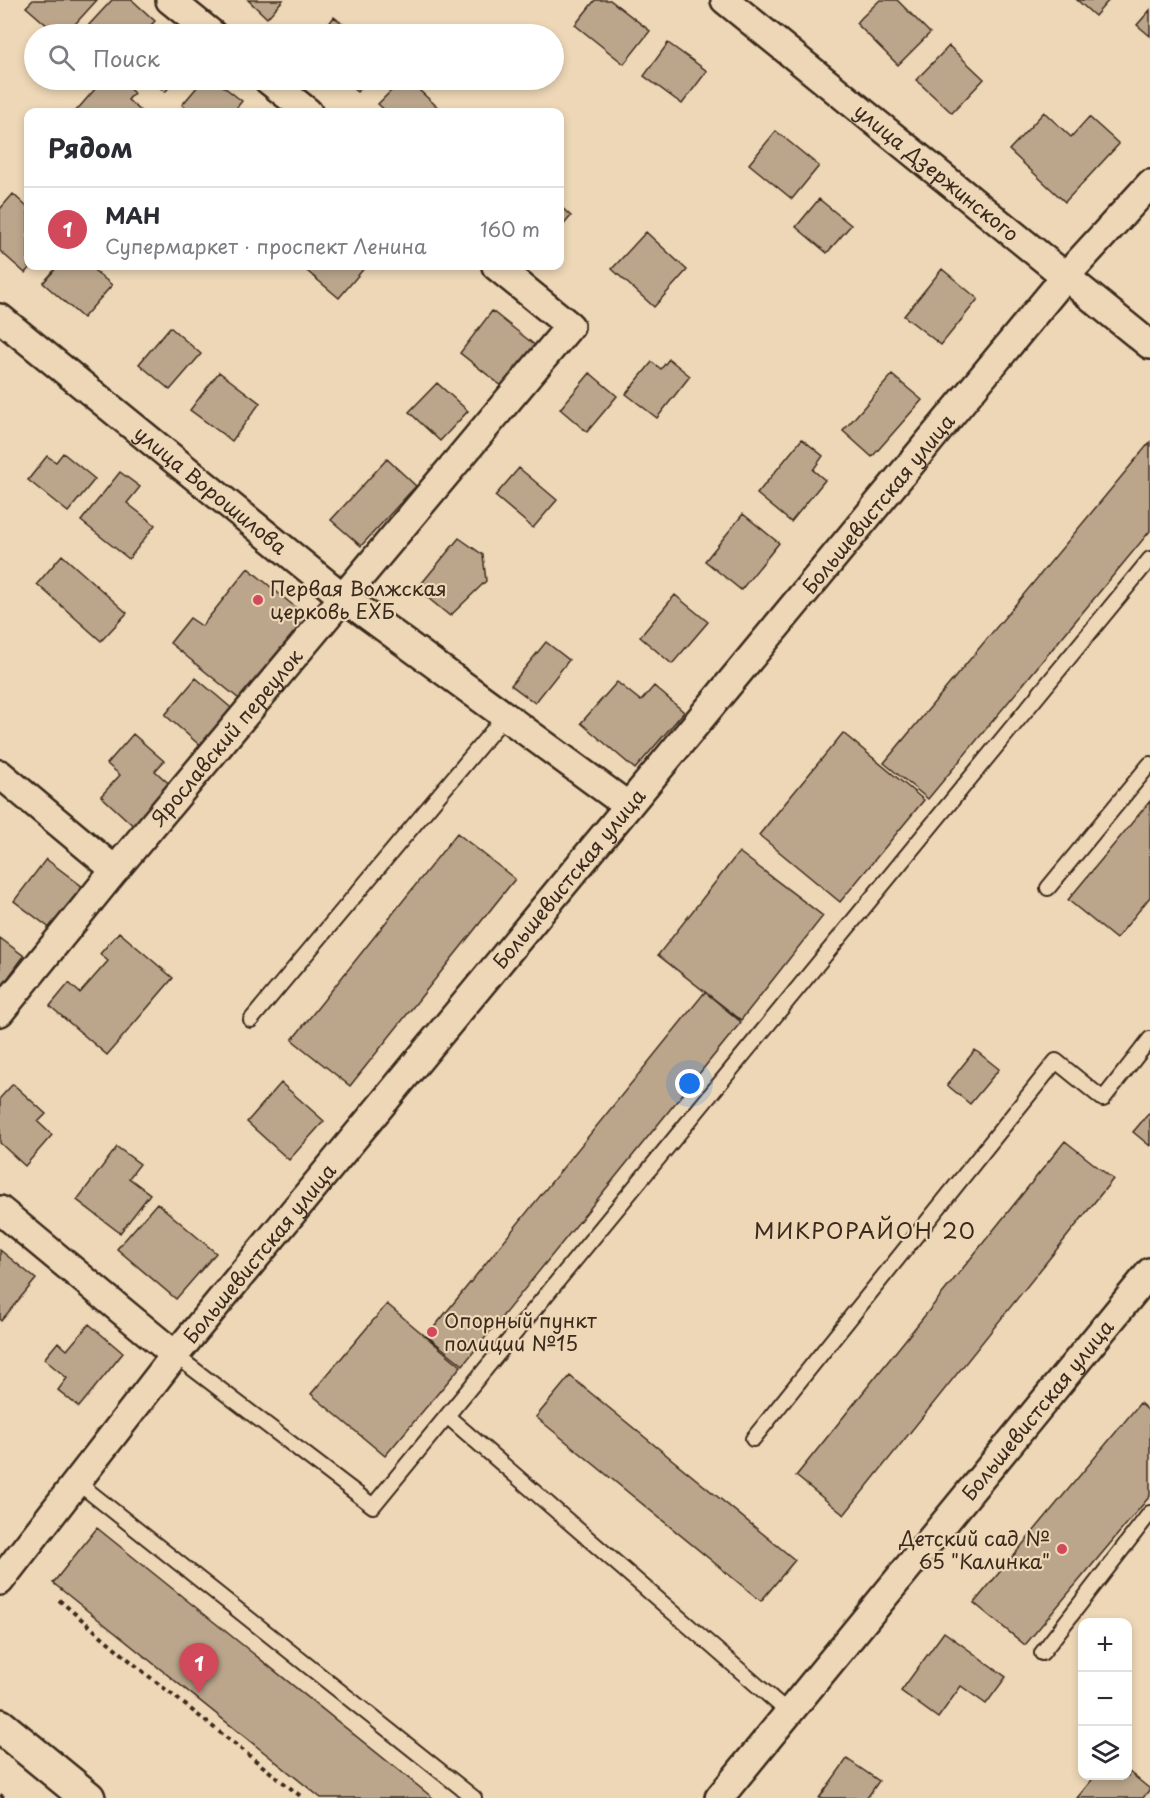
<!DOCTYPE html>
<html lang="ru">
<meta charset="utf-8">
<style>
body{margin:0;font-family:"Playpen Sans",sans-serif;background:#f7f7f7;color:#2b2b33}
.controls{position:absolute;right:18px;bottom:18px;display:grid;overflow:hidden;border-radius:12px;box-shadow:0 3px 9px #0003}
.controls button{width:54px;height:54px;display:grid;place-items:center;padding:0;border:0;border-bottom:2px solid #e1e1e2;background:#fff;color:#2b2b33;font:30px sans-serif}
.you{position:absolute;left:690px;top:1084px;width:21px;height:21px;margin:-15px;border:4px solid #fff;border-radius:50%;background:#1a73e8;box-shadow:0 0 0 9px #1a73e833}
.badge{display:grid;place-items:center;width:39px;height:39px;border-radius:50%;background:#d1495b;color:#fff;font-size:20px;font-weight:700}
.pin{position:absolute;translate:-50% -50px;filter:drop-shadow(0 2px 3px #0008)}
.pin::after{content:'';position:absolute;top:32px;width:21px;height:18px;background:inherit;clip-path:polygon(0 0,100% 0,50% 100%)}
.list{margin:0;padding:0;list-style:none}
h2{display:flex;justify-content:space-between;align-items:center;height:78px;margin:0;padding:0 24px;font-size:26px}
h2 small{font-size:20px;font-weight:400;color:#7c7c81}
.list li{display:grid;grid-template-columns:39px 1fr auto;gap:18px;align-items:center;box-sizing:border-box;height:84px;padding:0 24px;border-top:2px solid #e1e1e2}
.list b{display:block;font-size:22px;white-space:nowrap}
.list p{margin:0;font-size:20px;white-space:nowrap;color:#7c7c81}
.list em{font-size:20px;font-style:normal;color:#7c7c81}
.icon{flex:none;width:33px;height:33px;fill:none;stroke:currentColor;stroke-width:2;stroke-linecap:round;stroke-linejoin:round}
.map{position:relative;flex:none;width:1150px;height:1798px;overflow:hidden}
.search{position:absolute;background:#fff;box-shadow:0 3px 9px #0003;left:24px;top:24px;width:540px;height:66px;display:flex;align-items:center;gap:15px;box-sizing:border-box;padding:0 21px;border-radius:33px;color:#7c7c81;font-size:22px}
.panel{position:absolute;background:#fff;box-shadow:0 3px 9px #0003;left:24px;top:108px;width:540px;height:162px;border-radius:12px}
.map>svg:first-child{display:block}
.building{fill:#bba68c;stroke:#3b2a1e;stroke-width:1.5}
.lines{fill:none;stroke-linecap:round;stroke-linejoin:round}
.service-casing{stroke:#3b2a1e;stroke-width:18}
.minor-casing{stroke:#3b2a1e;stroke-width:32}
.primary-casing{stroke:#3b2a1e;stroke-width:38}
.path{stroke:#3b2a1e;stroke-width:4;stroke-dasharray:4.5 4.5;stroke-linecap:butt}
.service{stroke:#edd7b6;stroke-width:14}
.minor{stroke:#edd7b6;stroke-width:27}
.primary{stroke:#edd7b6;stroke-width:33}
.poi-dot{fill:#d1495b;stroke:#edd7b6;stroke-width:2}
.labels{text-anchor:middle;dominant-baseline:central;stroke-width:4.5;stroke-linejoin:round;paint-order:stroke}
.street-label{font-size:20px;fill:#3b2a1e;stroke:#edd7b6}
.poi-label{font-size:20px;fill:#3b2a1e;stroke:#edd7b6;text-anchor:start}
.quarter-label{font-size:22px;letter-spacing:1.5px;fill:#3b2a1e;stroke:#edd7b6}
</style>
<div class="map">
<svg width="1150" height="1798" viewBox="0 0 1150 1798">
<rect width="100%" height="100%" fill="#edd7b6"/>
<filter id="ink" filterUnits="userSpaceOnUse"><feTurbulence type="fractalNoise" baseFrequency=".0167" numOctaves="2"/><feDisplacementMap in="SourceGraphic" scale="12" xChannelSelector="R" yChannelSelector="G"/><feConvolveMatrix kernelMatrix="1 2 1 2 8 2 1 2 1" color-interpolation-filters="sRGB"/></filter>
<g filter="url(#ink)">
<path class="building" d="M33,0h64l-31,34h-9l-31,-27z
M112,0h20l23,21 -13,13h-47l-8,-7z
M248,0h35l-16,18z
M595,0h15l40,31 -26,33 -49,-39z
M880,0h17l33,33 -32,32 -42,-42z
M1077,0h32l-14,16z
M1150,10v26l-13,-11z
M334,17l22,17h-35z
M668,43l39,28 -25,33 -38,-28z
M949,46l35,33 -32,34 -36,-33z
M103,80h16l15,13 -6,7 14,12h-67z
M151,80h25l-11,12z
M203,80h12l27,21 -9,11h-42l-9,-7z
M342,80h25l-10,12z
M402,80h6l35,32h-56l-9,-8z
M1044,112l27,25 18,-20 30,27 -54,58 -56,-52z
M776,131l43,35 -27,33 -43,-35z
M13,194l15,14v58h3l-6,7 -25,-22v-42z
M819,199l32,26 -24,28 -31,-26z
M560,206l11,10 -11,13z
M646,232l41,38 -33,37 -42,-38z
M58,266h31l23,19 -29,33 -40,-35z
M301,266h65l-27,32z
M942,269l36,30 -37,46 -37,-29z
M492,311l44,35 -33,41 -43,-34z
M170,327l31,27 -31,36 -31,-26z
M669,359l21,17 -33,42 -31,-24 26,-32 9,7z
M219,372l41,31 -28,38 -42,-31z
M590,373l27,23 -30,36 -27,-23z
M892,375l30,25 -50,57 -29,-26z
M437,383l31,28 -28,30 -31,-29z
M802,439l21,17 -10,14 12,10 -34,42 -34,-28z
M1150,442v89l-222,268 -44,-36z
M63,453l32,26 -27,33 -40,-32 19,-24 9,6z
M387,459l29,27 -55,60 -30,-26z
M519,468l38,32 -24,28 -38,-32z
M120,472l20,15 -13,16 28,22 -26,34 -48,-38z
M743,514l36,29 -38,47 -36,-29z
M459,538l24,17 3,26 -36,35 -33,-27z
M62,555l65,58 -26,28 -64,-57z
M248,568l70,58 -69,81 -79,-64 20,-25 12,8z
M675,595l33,27 -36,42 -32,-27z
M546,642l23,18 -34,43 -24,-18z
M196,678l40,34 -32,37 -39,-34z
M617,682l24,19 13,-15 30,26 -49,57 -54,-46z
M843,733l81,67 -84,102 -81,-67z
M133,734l31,27 -9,10 20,18 -37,41 -37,-34 19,-21 -13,-11z
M1150,801v96l-34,42 -48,-39z
M457,833l58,46 -165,207 -58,-46z
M739,852l84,64 -82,104 -83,-65z
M46,859l37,28 -32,42 -37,-28z
M119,932l54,46 -66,77 -57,-49 19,-23 11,10 28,-32 -8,-7z
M0,938l24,18 -24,33z
M705,992l36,30 -278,343 -36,-29z
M975,1050l24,19 -29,35 -23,-19z
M281,1083l43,38 -35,39 -42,-38z
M13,1084l33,30 -8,8 14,13 -27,31 -25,-23v-45z
M1150,1112v34l-17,-14z
M1065,1141l48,38 -269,336 -48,-39z
M117,1147l23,17 -11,14 21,16 -30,39 -43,-33z
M157,1203l59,50 -40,46 -59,-50z
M0,1250l36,29 -35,42 -1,-1z
M387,1304l74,62 -76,90 -74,-62z
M89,1324l34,29 -44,54 -21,-17 9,-12 -23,-19 14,-17 9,8z
M570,1376l225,184 -34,41 -225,-184z
M1140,1403l10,9v84l-125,149 -51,-42z
M97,1528l336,270h-112l-268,-215z
M944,1632l62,45 -20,27 -25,-18 -23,32 -37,-27z
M847,1759l32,22 -12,17h-48z
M1128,1771l22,18 -7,9h-66l18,-22h33z"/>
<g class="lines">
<g class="service-casing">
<path id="service" d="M1048,888l102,-124
M251,1020l254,-304
M175,1355l198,151 777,-947
M447,1416l342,297
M753,1439l303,-378 47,38 47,-60
M77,1482l397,316
M1042,1653l108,-140"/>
</g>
<g class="minor-casing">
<g id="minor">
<path d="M170,0l42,34"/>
<path id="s1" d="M725,0l425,345"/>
<path d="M268,80l40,32"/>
<path id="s2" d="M0,318l344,280 284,208"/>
<path d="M0,774l115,96"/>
<path id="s3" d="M0,1012l115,-142 455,-544 -74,-60"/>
<path d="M0,1210l175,145"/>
<path id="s4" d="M0,1581l175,-226 890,-1078 85,-93"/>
<path id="s5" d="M719,1798l431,-526"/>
</g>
</g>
<g class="primary-casing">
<path id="primary" d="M0,1726l88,72"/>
</g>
<path class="path" d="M59,1600l82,70 162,128
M0,1795l5,3"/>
<use href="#service" class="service"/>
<use href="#minor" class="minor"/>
<use href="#primary" class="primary"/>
</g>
</g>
<g class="poi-dot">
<circle cx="258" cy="600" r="6"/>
<circle cx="432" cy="1332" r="6"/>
<circle cx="1062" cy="1549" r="6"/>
</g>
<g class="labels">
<g class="street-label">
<text stroke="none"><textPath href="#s1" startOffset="273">улица Дзержинского</textPath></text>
<text stroke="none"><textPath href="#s2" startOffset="272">улица Ворошилова</textPath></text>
<text stroke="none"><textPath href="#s4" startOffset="1390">Большевистская улица</textPath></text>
<text stroke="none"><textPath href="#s3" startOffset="356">Ярославский переулок</textPath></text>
<text stroke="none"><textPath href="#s4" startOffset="904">Большевистская улица</textPath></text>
<text stroke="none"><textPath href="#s4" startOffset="418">Большевистская улица</textPath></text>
<text stroke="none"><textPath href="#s5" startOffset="502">Большевистская улица</textPath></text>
</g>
<g class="poi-label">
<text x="270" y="588">Первая Волжская<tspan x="270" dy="23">церковь ЕХБ</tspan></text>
<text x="444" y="1320">Опорный пункт<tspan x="444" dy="23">полиции №15</tspan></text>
<text x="1050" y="1538" text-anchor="end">Детский сад №<tspan x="1050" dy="23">65 "Калинка"</tspan></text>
</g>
<g class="quarter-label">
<text x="865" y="1229">МИКРОРАЙОН 20</text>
</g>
</g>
</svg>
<div class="controls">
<button>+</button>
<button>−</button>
<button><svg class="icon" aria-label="layers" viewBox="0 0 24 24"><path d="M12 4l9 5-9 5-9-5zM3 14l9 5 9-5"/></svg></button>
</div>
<div class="you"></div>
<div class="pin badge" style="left:199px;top:1693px">1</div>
<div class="search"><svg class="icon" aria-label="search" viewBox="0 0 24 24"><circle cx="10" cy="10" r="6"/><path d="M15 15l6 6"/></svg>Поиск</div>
<section class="panel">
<h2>Рядом<small></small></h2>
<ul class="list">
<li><span class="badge">1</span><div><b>МАН</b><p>Супермаркет · проспект Ленина</p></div><em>160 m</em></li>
</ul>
</section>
</div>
